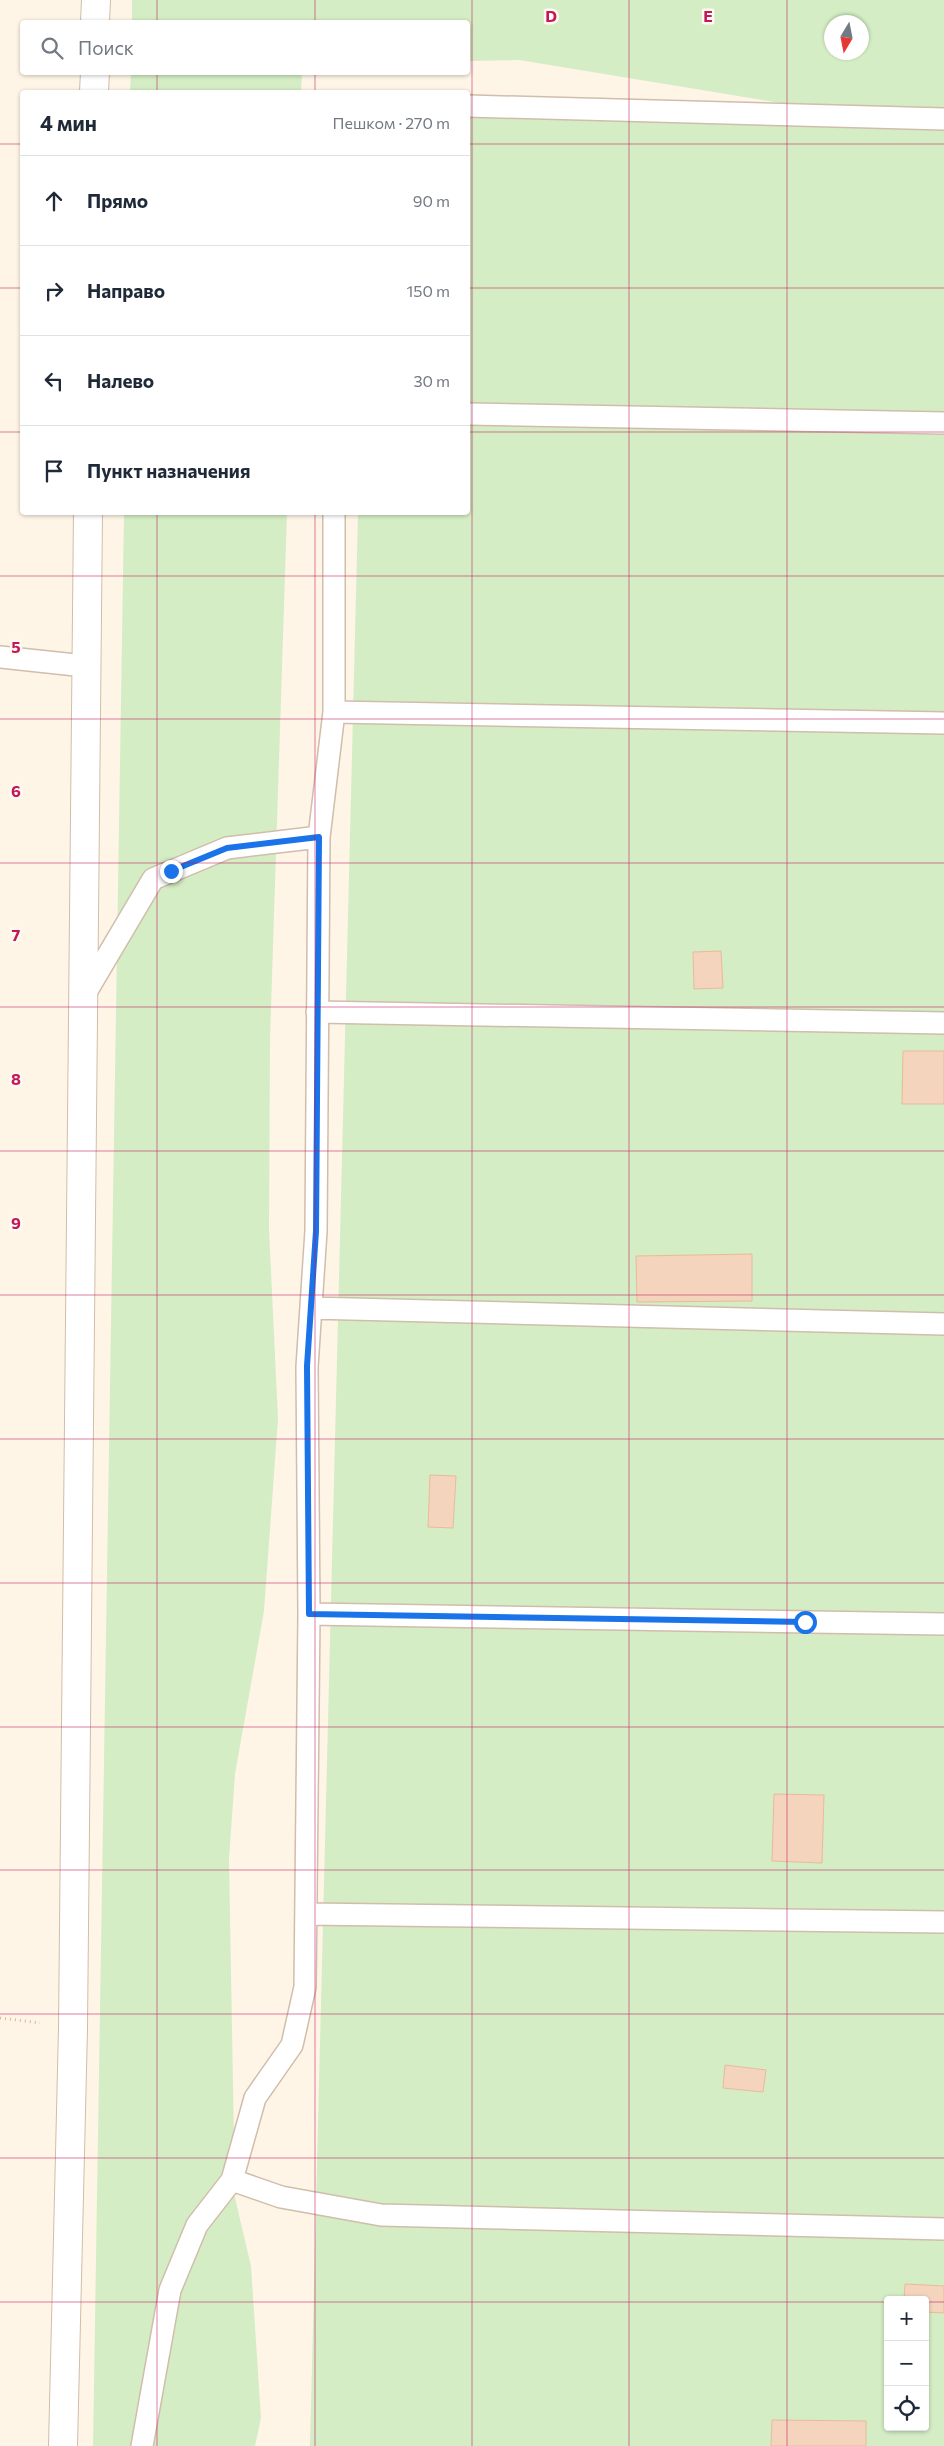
<!DOCTYPE html>
<html lang="ru">
<meta charset="utf-8">
<style>
body{margin:0;font-family:Commissioner,sans-serif;background:#f6f6f7;color:#1f2937}
.controls{position:absolute;right:15px;bottom:15px;display:grid;overflow:hidden;border-radius:5px;box-shadow:0 1px 4px #0004}
.controls button{width:45px;height:45px;display:grid;place-items:center;padding:0;border:0;border-bottom:1px solid #e0e1e3;background:#fff;color:#1f2937;font:25px sans-serif}
.compass{position:absolute;left:824px;top:15px;width:45px;height:45px;border-radius:50%;background:#fff;box-shadow:0 1px 4px #0004;rotate:190deg}
.stop{position:absolute;width:15px;height:15px;margin:-11px;border:4px solid #1a73e8;border-radius:50%;background:#fff}
.stop.end{background:#1a73e8;border-color:#fff;box-shadow:0 1px 5px #0008}
.list{margin:0;padding:0;list-style:none}
h2{display:flex;justify-content:space-between;align-items:center;height:65px;margin:0;padding:0 20px;font-size:21px}
h2 small{font-size:16px;font-weight:400;color:#747a83}
.list li{display:grid;grid-template-columns:32px 1fr auto;gap:15px;align-items:center;box-sizing:border-box;height:90px;padding:0 20px;border-top:1px solid #e0e1e3}
.list b{display:block;font-size:19px;white-space:nowrap}
.list em{font-size:16px;font-style:normal;color:#747a83}
.icon{flex:none;width:28px;height:28px;fill:none;stroke:currentColor;stroke-width:2;stroke-linecap:round;stroke-linejoin:round}
.map{position:relative;flex:none;width:944px;height:2446px;overflow:hidden}
.search{position:absolute;background:#fff;box-shadow:0 1px 4px #0004;left:20px;top:20px;width:450px;height:55px;display:flex;align-items:center;gap:12px;box-sizing:border-box;padding:0 18px;border-radius:5px;color:#747a83;font-size:19px}
.panel{position:absolute;background:#fff;box-shadow:0 1px 4px #0004;left:20px;top:90px;width:450px;height:425px;border-radius:5px}
.map>svg:first-child{display:block}
.green{fill:#d4edc4;fill-rule:evenodd}
.building{fill:#f5d4bd;stroke:#e9ba9c}
.lines{fill:none;stroke-linecap:round;stroke-linejoin:round}
.service-casing{stroke:#d1bdab;stroke-width:24}
.tertiary-casing{stroke:#d1bdab;stroke-width:30}
.path{stroke:#dbb79f;stroke-width:3;stroke-dasharray:1 4;stroke-linecap:butt}
.service{stroke:#fff;stroke-width:21}
.tertiary{stroke:#fff;stroke-width:28}
.route{stroke:#1a73e8;stroke-width:6}
.grid{fill:none;stroke:#c2185b;stroke-width:1;stroke-opacity:0.55}
.grid-label{font-size:16px;text-anchor:middle;font-weight:bold;fill:#c2185b;stroke:#fff9ef;stroke-width:5;stroke-linejoin:round;paint-order:stroke}
</style>
<div class="map">
<svg width="944" height="2446" viewBox="0 0 944 2446">
<rect width="100%" height="100%" fill="#fef5e7"/>
<path class="green" d="M132,0h812v120l-96,-6 -329,-54 -51,1v-39h-336zM832,22h30v30h-30z
M131,73h171l-1,19h-171z
M468,111l476,11v2324h-634l48,-1933 110,-1zM888,2300h37v127h-37z
M124,513h163l-17,526 -1,190 9,190 -14,192 -29,163 -6,85 6,339 16,68 10,152 -6,28h-162z"/>
<path class="building" d="M721,951l2,37 -29,1 -1,-37z
M903,1051h41v53h-42z
M752,1254v47l-115,1 -1,-46z
M430,1475l26,1 -3,52 -25,-1z
M774,1794l50,1 -2,68 -50,-2z
M725,2065l41,5 -3,22 -40,-4z
M905,2284l39,2v27l-19,-1v-12h-21z
M772,2420l94,1v25h-95z"/>
<g class="lines">
<g class="service-casing">
<path id="service" d="M468,106l476,13
M468,414l476,9
M0,657l85,9
M334,712l610,11
M82,999l71,-120 74,-31 92,-11
M317,1012l627,11
M311,1308l633,16
M309,1614l635,10
M306,1914l638,8
M232,2180l49,17 100,18 563,14
M142,2446l28,-156 27,-65 35,-45 23,-82 37,-53 13,-58 4,-373 -2,-247 9,-136 3,-394 15,-125v-200"/>
</g>
<g class="tertiary-casing">
<path id="tertiary" d="M95,22l1,-22
M94,92l1,-20
M63,2446l10,-418 15,-1516"/>
</g>
<path class="path" d="M0,2018l40,5"/>
<use href="#service" class="service"/>
<use href="#tertiary" class="tertiary"/>
</g>
<g class="lines">
<path class="route" d="M171,871l56,-23 92,-11 -3,394 -9,135 2,248 496,8"/>
</g>
<path class="grid" d="M157,0v22M315,0v22M472,0v2446M629,0v2446M787,0v2446M157,72v20M315,72v20M0,144h22M468,144h476M0,288h22M468,288h476M0,432h22M468,432h476M157,512v1934M315,512v1934M0,576h944M0,719h944M0,863h944M0,1007h944M0,1151h944M0,1295h944M0,1439h944M0,1583h944M0,1727h944M0,1870h944M0,2014h944M0,2158h944M0,2302h888M925,2302h19"/>
<g class="grid-label">
<text x="551" y="22">D</text>
<text x="708" y="22">E</text>
<text x="16" y="653">5</text>
<text x="16" y="797">6</text>
<text x="16" y="941">7</text>
<text x="16" y="1085">8</text>
<text x="16" y="1229">9</text>
</g>
</svg>
<div class="controls">
<button>+</button>
<button>−</button>
<button><svg class="icon" aria-label="locate" viewBox="0 0 24 24"><circle cx="12" cy="12" r="6"/><path d="M12 2v4M12 18v4M2 12h4M18 12h4"/></svg></button>
</div>
<svg class="compass" viewBox="-18 -18 36 36"><path d="M0-13l5 13h-10z" fill="#e53935"/><path d="M0 13l5-13h-10z" fill="#747a83"/></svg>
<div class="stop" style="left:805px;top:1622px"></div>
<div class="stop end" style="left:171px;top:871px"></div>
<div class="search"><svg class="icon" aria-label="search" viewBox="0 0 24 24"><circle cx="10" cy="10" r="6"/><path d="M15 15l6 6"/></svg>Поиск</div>
<section class="panel">
<h2>4 мин<small>Пешком · 270 m</small></h2>
<ul class="list">
<li><svg class="icon" aria-label="ahead" viewBox="0 0 24 24"><path d="M12 20V5M6 11l6-6 6 6"/></svg><div><b>Прямо</b></div><em>90 m</em></li>
<li><svg class="icon" aria-label="right" viewBox="0 0 24 24"><path d="M7 20v-9h11M14 6l5 5-5 5"/></svg><div><b>Направо</b></div><em>150 m</em></li>
<li><svg class="icon" aria-label="left" viewBox="0 0 24 24"><path d="M17 20v-9H6M10 6l-5 5 5 5"/></svg><div><b>Налево</b></div><em>30 m</em></li>
<li><svg class="icon" aria-label="arrive" viewBox="0 0 24 24"><path d="M6 21V4h12l-3 4 3 4H6"/></svg><div><b>Пункт назначения</b></div></li>
</ul>
</section>
</div>
